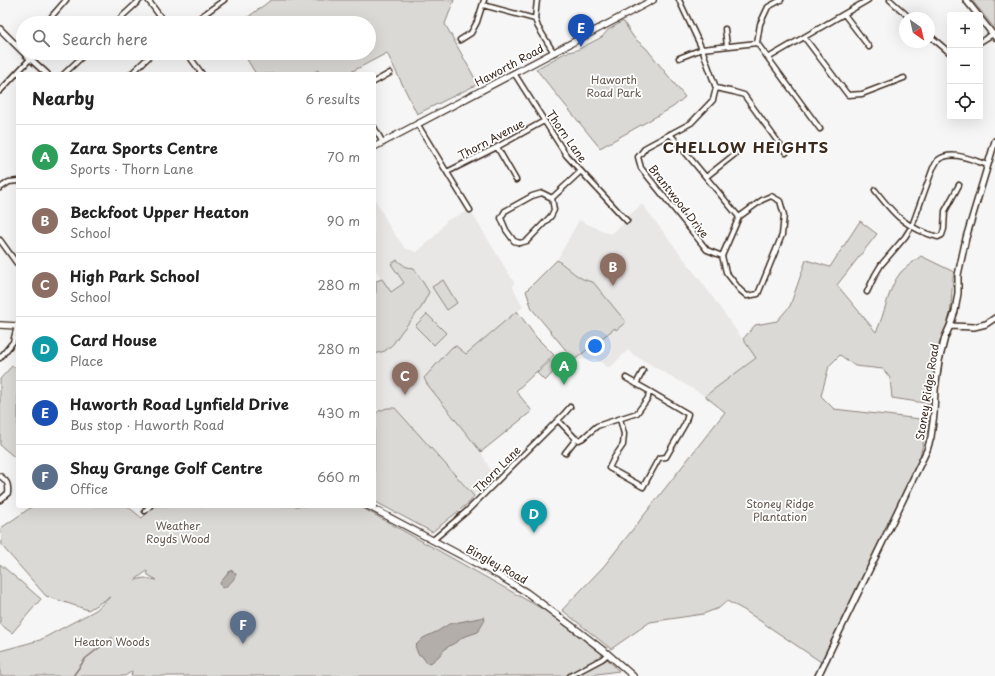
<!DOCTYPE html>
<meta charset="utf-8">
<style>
body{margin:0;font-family:"Playpen Sans",sans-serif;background:#f6f6f6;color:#222}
.controls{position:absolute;right:12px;top:12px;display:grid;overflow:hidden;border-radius:4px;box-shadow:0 4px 16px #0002}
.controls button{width:36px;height:36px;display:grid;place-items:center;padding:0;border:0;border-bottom:1px solid #e0e0e0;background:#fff;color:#222;font:20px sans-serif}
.compass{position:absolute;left:899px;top:12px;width:36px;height:36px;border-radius:50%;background:#fff;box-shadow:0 4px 16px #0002;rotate:146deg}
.you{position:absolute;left:595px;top:346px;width:14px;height:14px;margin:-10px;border:3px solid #fff;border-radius:50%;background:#1a73e8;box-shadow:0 0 0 6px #1a73e833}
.badge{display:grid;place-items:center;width:26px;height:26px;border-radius:50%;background:#111827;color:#fff;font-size:13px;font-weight:700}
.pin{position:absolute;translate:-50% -33px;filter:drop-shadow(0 1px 2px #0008)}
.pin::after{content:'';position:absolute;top:21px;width:14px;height:12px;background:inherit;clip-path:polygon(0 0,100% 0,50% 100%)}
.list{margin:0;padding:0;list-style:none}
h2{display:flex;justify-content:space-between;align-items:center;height:52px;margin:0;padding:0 16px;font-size:17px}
h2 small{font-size:13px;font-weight:400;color:#767676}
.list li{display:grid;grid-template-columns:26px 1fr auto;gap:12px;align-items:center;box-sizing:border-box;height:64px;padding:0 16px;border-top:1px solid #e0e0e0}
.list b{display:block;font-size:15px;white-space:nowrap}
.list p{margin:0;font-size:13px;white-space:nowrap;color:#767676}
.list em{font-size:13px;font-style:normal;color:#767676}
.icon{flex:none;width:22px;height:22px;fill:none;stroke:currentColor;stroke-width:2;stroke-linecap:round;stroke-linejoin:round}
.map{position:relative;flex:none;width:995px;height:676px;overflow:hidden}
.search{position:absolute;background:#fff;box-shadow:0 4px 16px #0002;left:16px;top:16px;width:360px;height:44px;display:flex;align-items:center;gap:10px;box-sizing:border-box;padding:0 14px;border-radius:22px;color:#767676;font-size:15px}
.panel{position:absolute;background:#fff;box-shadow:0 4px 16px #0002;left:16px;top:72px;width:360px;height:436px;border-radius:4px}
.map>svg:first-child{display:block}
.built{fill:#e9e7e6}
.green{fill:#dbd9d6;stroke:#8b827a;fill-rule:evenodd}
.water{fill:#b4aeaa;stroke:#847972}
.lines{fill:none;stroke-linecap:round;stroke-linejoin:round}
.stream{stroke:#847972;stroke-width:1.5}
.minor-casing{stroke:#3b2a1e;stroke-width:7}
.tertiary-casing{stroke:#3b2a1e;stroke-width:8}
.secondary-casing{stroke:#3b2a1e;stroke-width:8}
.minor{stroke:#fff;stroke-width:4}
.tertiary{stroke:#fff;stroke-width:5}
.secondary{stroke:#fff;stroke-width:5.5}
.labels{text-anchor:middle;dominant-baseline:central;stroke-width:3.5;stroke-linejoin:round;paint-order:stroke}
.street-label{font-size:11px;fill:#3b2a1e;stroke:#fff}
.park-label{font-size:11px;fill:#63564c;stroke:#fff}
.district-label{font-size:15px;font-weight:bold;letter-spacing:1px;fill:#3b2a1e;stroke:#fff}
</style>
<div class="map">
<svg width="995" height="676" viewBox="0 0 995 676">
<rect width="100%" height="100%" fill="#f7f6f6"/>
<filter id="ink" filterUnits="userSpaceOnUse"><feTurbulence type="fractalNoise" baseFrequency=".025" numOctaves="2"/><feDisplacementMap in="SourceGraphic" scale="8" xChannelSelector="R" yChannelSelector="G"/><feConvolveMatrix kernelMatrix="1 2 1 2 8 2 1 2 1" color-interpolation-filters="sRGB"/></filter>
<g filter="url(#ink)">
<path class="built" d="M374,197l17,32 14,19 12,4 18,-16 12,-16 23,-10 44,72 -1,5 10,20 -6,5 -51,42 -10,-8 -32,32 3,6 54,68 10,19 -4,5v6l-13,14 -55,-61 -32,-27 -8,3 -5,-5v-52l11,-3 8,-7 9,-13 4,-64 -9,-6 -5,3 12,19 -14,9 -16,-25z
M642,204l59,77 55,77 -51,38 -73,-42 -4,-4 -16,16 -5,1 -11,-8 -22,1 -42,-51 -6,-18 31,-31 22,-40 31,14 20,-15 -2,-3z"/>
<path class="green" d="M271,0h183l-9,24 33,60 -61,30 -30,-61 -40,21h-27l-2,-4 -8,4h-54l-13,-21h126v-30h-129z
M972,0h23v29z
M623,21l11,17 12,10 39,49 -12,10 -73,41 -64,-79 29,-16 12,-3 25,-13 6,-7z
M860,221l17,13 -40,51 39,47c9,-17 12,-45 25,-60 6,-6 14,-11 20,-16l33,16 -1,6 -3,39 -4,11 -4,7 -5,16 -6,53 -39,-6 -2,-20 -7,-9 -28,-3 -15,-11 -11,11 -8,30 13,13 95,11 -10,40 -98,202 -77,-52 -17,-9 -8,7 -16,6 -53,8 -39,27 -49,-39 42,-44 121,-154 -20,-16 51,-38 -13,-19 12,-14 22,-4 13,-15 16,-46 24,7z
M397,260l9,7 8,1 15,24 -8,16 -19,23 -9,13 -8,7 -11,3v-59l2,-3v-11l6,-2 9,13 13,-9 -13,-19z
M557,260c12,8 21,20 36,22l33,40 -10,8 -1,-2 -41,32 -42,-51 -6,-18z
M443,280l14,23 -10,7 -15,-23z
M517,311l19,26 18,18 -38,36 16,20 -51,41 -54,-68 -3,-6 28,-31 4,-1 10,8z
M427,314l19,19 -12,12 -19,-19z
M552,359l7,7 -14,15 -8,-8z
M12,366l6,3v91l-18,-15v-66z
M387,408h8l79,88 -4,6 -38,30 -58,-31v-86l5,-4z
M33,506h94l15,12 12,-12h205l187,105 57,44 16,16 -22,3 -3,2h-463l1,-5 -7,5h-125v-25l40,-11 56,-30 14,-13 -22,13 -42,-14 -44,-50 -1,-18zM147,571l1,4 9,5 -13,-2 -9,2z
M0,564l41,35 -29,34 -12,-9z"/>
<path class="water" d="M231,570l5,4c-2,6 -7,12 -14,14l-2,-5 9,-11z
M484,617l1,3 -7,12 -15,5 -5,4 -12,7 -7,8 -7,6 -3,1 -3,-1 -4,-6 -4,-2 -3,-8 8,-8 15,-7 11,-7z"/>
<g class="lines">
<path class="stream" d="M73,676l13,-18 26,-20"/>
<g class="minor-casing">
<path id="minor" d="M148,0l17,23
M537,0l-2,19 3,8 16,26
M679,0l23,49 14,39 -3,12 -22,23 -45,24 -8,10 3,11 66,82 15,6
M890,0l20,18
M483,5l52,14
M844,14l25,33
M52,16l14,-16
M115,23l25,-23
M192,23l32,-23
M725,29l2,17
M929,35l21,18
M804,37l44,58 14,-1 42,-16
M460,40l11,-7 6,-11 7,-22
M980,42l13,-8
M757,43l3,-19 8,-17 13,-7
M187,53l15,21
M679,58l23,-9 55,-6 63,86
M768,58l100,-58
M514,73l52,82 61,66
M64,74l22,-21
M131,74l22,-21
M374,82l16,-9
M716,88l18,4 10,3 42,58
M0,91l30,-32
M418,125l52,85
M374,127l9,16
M670,134l69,83
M497,147l19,33
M447,172l50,-25 47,-26
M706,177l29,-23
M0,188l9,-6 9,-1
M875,190c7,9 17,22 26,29 10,8 25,15 37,18l4,-2 2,-6 1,-18 14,-26
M771,196l9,5 4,14 -2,20 -24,59 -11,2 -7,-6 -14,-18 -4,-16 17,-39 23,-17z
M552,198l-10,-5 -10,3 -27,15 -4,7 5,12 8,11 6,2 7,-2 24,-25 3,-6 -2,-12 29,-27
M0,240l18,25
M867,292l8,-17 6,-10 24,-28 7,-11 21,-58c2,-2 3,-6 5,-8 14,-11 36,1 50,5
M0,358l13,-16 4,-16
M636,384l7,-13
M620,419l4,15 -1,11 -9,13 -5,10 34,19 16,-29 7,-1 19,-33 3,-10 -39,-23
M558,420l17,18 4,2 4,-2 14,-12 40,-13 11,-15 1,-7 -23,-13
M565,453l11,-14
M0,476c7,5 9,8 8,17l-8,7
M145,511l5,-5
M433,540l34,-29 97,-97 6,-7
M570,676l32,-17 6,-5"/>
</g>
<g class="tertiary-casing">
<path id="tertiary" d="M966,0l12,15
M980,18l15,19
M0,29l23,23
M24,53l23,21
M950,326l24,1 12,-3 9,-6
M818,676l109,-226 4,-13 3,-23 1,-24 4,-29 6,-24 5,-11 5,-15 3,-18v-18l8,-37 29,-97"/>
</g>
<g class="secondary-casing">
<path id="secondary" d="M374,147l279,-147
M0,325l18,1
M368,506l130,69 28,17 51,38 31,24 25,22"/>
</g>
<use href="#minor" class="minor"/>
<use href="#tertiary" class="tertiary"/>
<use href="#secondary" class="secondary"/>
</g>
</g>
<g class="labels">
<g class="street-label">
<text transform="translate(509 65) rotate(-28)">Haworth Road</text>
<text transform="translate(567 136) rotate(55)">Thorn Lane</text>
<text transform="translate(491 139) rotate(-28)">Thorn Avenue</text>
<text transform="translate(679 201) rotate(52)">Brantwood Drive</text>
<text transform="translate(927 392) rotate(-81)">Stoney Ridge Road</text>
<text transform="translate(497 469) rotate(-45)">Thorn Lane</text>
<text transform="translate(497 564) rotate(29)">Bingley Road</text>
</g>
<g class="park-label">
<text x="614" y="79">Haworth<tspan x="614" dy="13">Road Park</tspan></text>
<text x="780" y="503">Stoney Ridge<tspan x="780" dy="13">Plantation</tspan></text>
<text x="178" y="525">Weather<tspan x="178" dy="13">Royds Wood</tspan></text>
<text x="112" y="641">Heaton Woods</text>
</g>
<g class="district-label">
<text x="746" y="146">CHELLOW HEIGHTS</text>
</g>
</g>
</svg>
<div class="controls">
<button>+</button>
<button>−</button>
<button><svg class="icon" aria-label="locate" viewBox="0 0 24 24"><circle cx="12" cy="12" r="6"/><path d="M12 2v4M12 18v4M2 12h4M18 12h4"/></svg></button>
</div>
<svg class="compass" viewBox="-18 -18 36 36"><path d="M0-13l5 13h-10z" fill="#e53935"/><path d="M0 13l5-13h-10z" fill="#767676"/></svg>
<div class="you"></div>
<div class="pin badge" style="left:564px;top:385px;background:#2e9e5b">A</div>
<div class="pin badge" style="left:613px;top:286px;background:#8d6e63">B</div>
<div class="pin badge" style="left:405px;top:395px;background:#8d6e63">C</div>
<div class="pin badge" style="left:534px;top:533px;background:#0f9aa8">D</div>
<div class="pin badge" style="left:581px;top:47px;background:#1a4fb4">E</div>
<div class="pin badge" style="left:243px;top:644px;background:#5c6f8a">F</div>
<div class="search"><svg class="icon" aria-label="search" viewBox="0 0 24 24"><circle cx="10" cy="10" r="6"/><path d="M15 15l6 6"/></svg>Search here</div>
<section class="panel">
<h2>Nearby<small>6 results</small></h2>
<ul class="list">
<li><span class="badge" style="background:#2e9e5b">A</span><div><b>Zara Sports Centre</b><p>Sports · Thorn Lane</p></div><em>70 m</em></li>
<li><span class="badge" style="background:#8d6e63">B</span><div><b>Beckfoot Upper Heaton</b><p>School</p></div><em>90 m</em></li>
<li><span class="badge" style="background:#8d6e63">C</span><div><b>High Park School</b><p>School</p></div><em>280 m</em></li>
<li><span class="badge" style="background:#0f9aa8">D</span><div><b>Card House</b><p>Place</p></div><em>280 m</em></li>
<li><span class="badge" style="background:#1a4fb4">E</span><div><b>Haworth Road Lynfield Drive</b><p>Bus stop · Haworth Road</p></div><em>430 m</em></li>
<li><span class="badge" style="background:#5c6f8a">F</span><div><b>Shay Grange Golf Centre</b><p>Office</p></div><em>660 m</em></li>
</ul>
</section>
</div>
